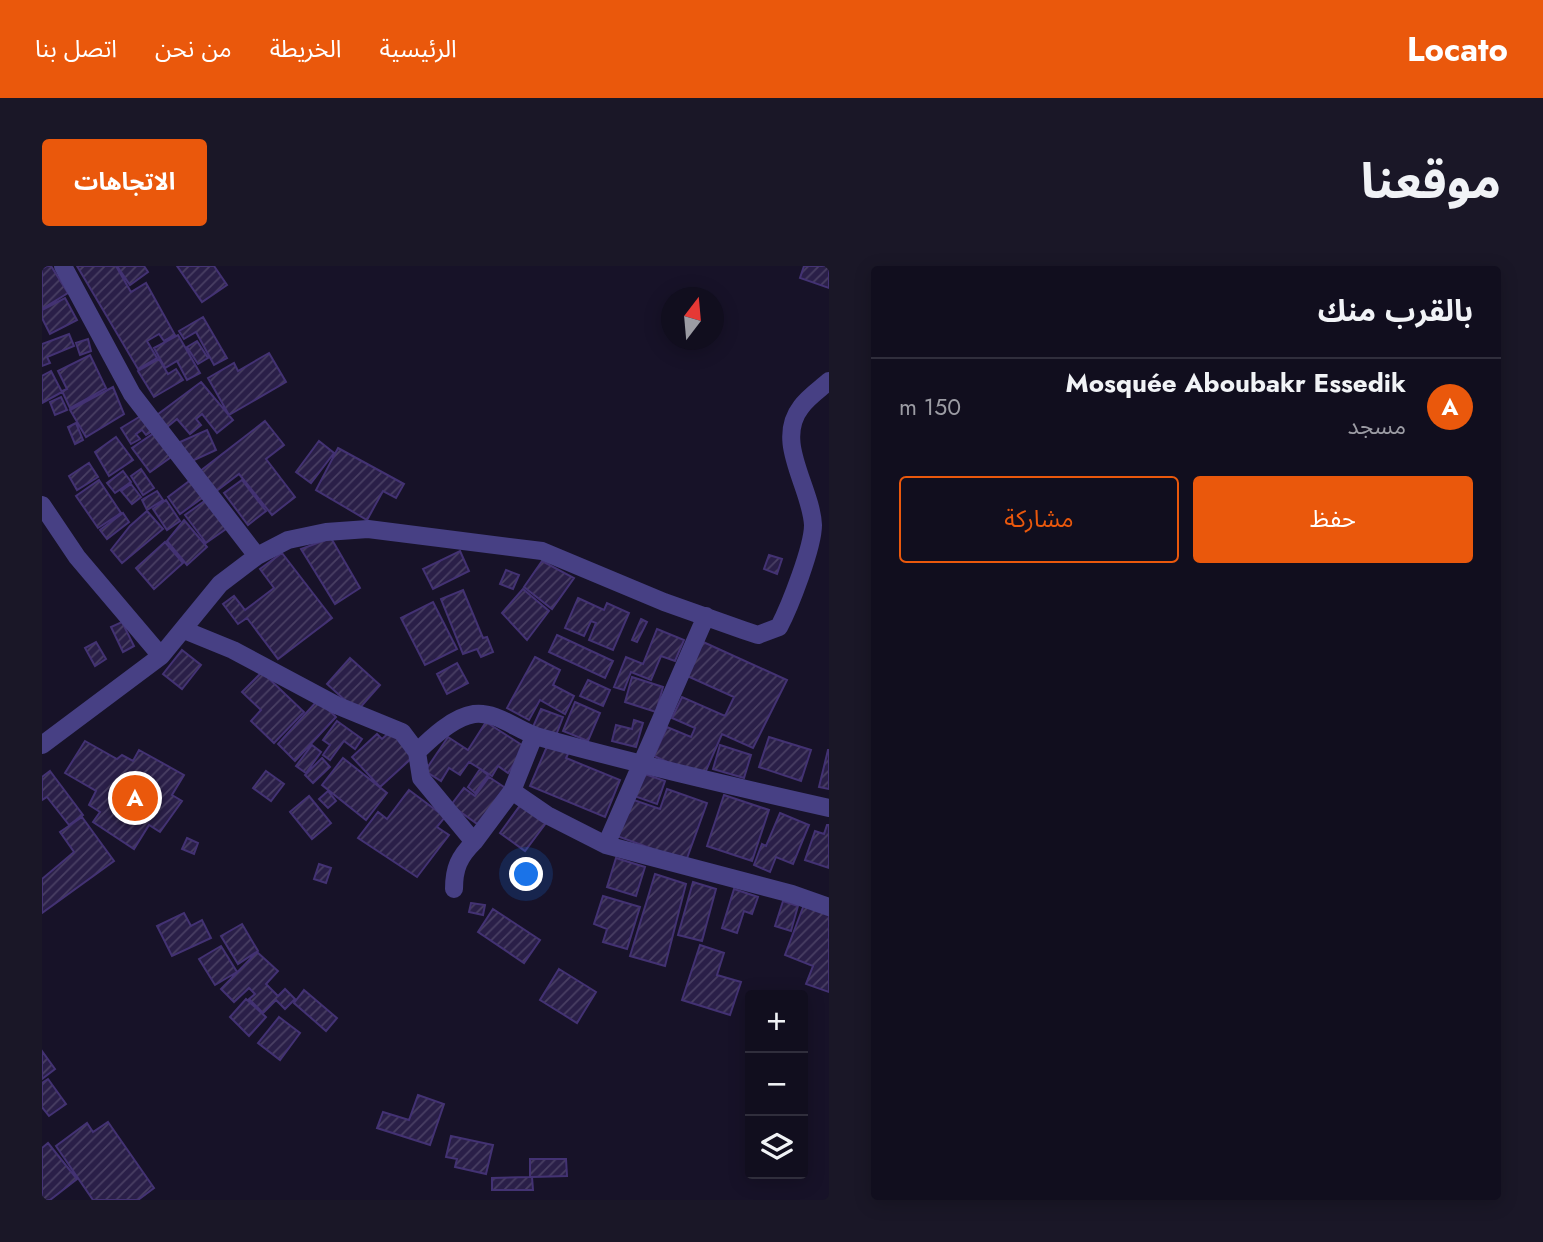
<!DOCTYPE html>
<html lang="ar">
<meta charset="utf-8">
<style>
body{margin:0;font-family:Jost,"Noto Sans Arabic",sans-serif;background:#1a1727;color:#f1f3f6;direction:rtl}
.controls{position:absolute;right:21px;bottom:21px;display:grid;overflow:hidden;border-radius:7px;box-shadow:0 4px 18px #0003}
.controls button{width:63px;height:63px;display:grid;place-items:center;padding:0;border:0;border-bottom:2px solid #302e3c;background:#110e1e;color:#f1f3f6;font:35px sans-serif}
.compass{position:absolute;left:619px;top:21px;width:63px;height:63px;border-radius:50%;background:#110e1e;box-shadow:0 4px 18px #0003;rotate:16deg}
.you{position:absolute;left:485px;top:609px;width:24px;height:24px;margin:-18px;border:5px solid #fff;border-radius:50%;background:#1a73e8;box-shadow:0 0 0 10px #1a73e833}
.badge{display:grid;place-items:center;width:46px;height:46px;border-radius:50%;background:#ea580c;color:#fff;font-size:23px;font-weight:700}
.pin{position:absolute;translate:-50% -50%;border:4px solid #fff;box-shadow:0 2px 7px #0006}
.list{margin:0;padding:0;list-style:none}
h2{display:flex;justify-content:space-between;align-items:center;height:91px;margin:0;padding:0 28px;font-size:30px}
h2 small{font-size:23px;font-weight:400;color:#9c9ca4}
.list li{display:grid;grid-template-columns:46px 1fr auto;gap:21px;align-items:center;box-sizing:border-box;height:98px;padding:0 28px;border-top:2px solid #302e3c}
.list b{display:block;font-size:26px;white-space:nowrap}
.list p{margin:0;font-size:23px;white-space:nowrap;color:#9c9ca4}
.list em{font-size:23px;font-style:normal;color:#9c9ca4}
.actions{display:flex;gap:14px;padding:21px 28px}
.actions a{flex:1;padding:16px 0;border:2px solid #ea580c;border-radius:7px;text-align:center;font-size:24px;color:#ea580c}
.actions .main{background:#ea580c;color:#fff}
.icon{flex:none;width:38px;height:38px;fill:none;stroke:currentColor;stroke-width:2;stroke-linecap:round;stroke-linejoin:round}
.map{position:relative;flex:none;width:787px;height:934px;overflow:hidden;direction:ltr;border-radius:7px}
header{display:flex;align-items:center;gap:42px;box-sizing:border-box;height:98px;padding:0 35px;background:#ea580c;color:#fff}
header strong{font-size:33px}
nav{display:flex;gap:38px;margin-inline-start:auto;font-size:24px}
.intro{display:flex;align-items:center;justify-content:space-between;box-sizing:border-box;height:168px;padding:0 42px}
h1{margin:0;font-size:49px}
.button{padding:18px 32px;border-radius:7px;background:#ea580c;color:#fff;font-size:24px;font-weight:700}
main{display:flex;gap:42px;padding:0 42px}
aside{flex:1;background:#110e1e;border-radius:7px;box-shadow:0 4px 18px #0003}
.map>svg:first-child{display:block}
.building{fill:url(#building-hatch);stroke:#433273;stroke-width:2}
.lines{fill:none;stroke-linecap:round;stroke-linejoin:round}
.minor{stroke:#474084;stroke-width:18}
</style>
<header>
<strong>Locato</strong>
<nav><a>الرئيسية</a><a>الخريطة</a><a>من نحن</a><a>اتصل بنا</a></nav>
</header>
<div class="intro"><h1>موقعنا</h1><a class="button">الاتجاهات</a></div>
<main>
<aside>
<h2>بالقرب منك<small></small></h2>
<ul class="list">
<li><span class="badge">A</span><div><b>Mosquée Aboubakr Essedik</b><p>مسجد</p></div><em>150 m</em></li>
</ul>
<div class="actions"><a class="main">حفظ</a><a>مشاركة</a></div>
</aside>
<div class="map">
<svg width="787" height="934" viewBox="0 0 787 934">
<defs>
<pattern id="building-hatch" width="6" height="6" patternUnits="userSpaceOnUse" patternTransform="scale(1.75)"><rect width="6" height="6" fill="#2a1f48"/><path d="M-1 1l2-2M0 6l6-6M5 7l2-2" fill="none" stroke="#493f63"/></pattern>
</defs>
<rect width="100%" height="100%" fill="#171228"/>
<path class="building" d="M5,0h4l17,27 -26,16v-40z
M35,0h39l15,26 15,-9 29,52 -11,6 -5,-7 -12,7 10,17 -19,11z
M75,0h27l4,6 -18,13z
M135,0h37l13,19 -25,17z
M762,0h25v22l-29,-10z
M23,32l12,22 -27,14 -8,-16v-8z
M161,51l24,41 -13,7 -18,-33 -12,7 -5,-8z
M27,68l5,12 -27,11 3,6 -8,3v-22z
M136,69l22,38 -13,7 -10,-19 -12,7 -11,-20z
M46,73l3,12 -11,4 -4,-12z
M155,75l11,17 -10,6 -11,-17z
M227,87l17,29 -57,33 -21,-37 26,-15 4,8z
M48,89l16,33 -36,20 -8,-17 5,-2 -9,-18z
M117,93l9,15 8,-5 7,11 -29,17 -16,-26z
M9,105l11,21 -20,11v-27z
M159,116l32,38 -16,13 -15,-19 -6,5 5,6 -11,9 -13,-15 -10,8 -10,-12z
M71,121l11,27 -38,23 -16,-27z
M19,131l6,13 -12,5 -5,-13z
M102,148l10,16 -8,5 -4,-5 -6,4 4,5 -9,5 -10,-16z
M223,155l19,24 -18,14 29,38 -23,18 -33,-41 -24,18 -16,-20z
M34,157l7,17 -8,4 -7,-17z
M165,164l9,20 -26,12 -10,-20z
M115,165l17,24 -24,17 -18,-24z
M74,171l17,23 -24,16 -14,-24z
M277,175l15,12 -23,30 -15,-11z
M296,182l66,36 -8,14 -13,-7 -16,29 -51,-30z
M47,197l9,14 -21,13 -8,-14z
M99,203l13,19 -11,7 -12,-19z
M81,205l8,11 -16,11 -8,-10z
M150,213l13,17 -25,18 -12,-17z
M57,214l22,33 -23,15 -22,-32z
M200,214l24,31 -18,14 -24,-32z
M89,218l10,13 -9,7 -11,-13z
M115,225l6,9 -16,10 -5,-10z
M124,234l14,21 -13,9 -14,-21z
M164,234l20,29 -20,14 -21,-28z
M105,245l16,18 -41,34 -11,-13 19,-24z
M81,247l6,9 -22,17 -7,-9z
M142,254l23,27 -20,18 -20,-24z
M289,272l29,50 -25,16 -34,-55z
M123,276l18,21 -29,26 -18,-21z
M418,285l9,20 -36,18 -10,-20z
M240,287l50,65 -54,41 -31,-41 -9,6 -15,-20 11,-8 11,14 29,-22 -14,-19z
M727,289l13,4 -5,15 -13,-5z
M500,295l32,17 -22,31 -28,-22z
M464,304l13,5 -6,14 -13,-5z
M481,323l26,22 -22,29 -25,-27z
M421,324l20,48 4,-1 6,15 -12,5 -4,-8 -14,5 -22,-55z
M536,332l26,12 3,-7 22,10 -16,37 -24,-10 7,-17 -5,-2 -7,15 -19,-8z
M391,336l24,47 -32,16 -24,-47z
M599,353l6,3 -10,20 -5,-2z
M80,356l12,24 -11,6 -12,-25z
M615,363l27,11 -9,21 -14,-5 -10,24 -20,-8 -7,18 -10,-3 12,-30 17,7z
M515,369l56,26 -8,17 -56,-26z
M659,375l86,39 -34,68 -31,-14 -17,39h-13l-38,-17 13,-29 24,10 4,-9 -23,-10 10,-21 43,19 9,-19 -49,-22z
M54,376l10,17 -11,7 -10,-18z
M140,384l19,15 -19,24 -19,-15z
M493,391l25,13 -7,15 21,11 -9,18 -25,-14 -11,20 -22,-12z
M308,392l30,27 -23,26 -30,-27z
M415,397l11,20 -21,11 -10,-20z
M220,406l42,40 -30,31 -23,-22 10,-11 -19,-18z
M590,411l31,10 -7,25 -31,-10z
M546,414l22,10 -7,16 -23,-10z
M276,434l18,17 -41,44 -17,-17z
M533,436l25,11 -12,28 -25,-10z
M499,443l22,8 -8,21 -23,-9z
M592,454l9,3 -7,24 -24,-6 4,-16 16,4z
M295,455l25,18 -7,10 -11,-8 -14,19 -7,-5 7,-10 -7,-5z
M444,456l39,25 -17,26 -10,-7 -6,10 -23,-14 -9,13 -11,-7 -8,13 -16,-10 23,-34 20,13z
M349,465l23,25 -34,31 -28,-30 25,-23 5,5z
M727,471l42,13 -10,31 -42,-14z
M43,475l32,18 5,-4 11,6 6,-11 45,25 -12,20 10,6 -22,31 -11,-7 -15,24 -41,-27 7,-10 -11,-7 7,-14 -31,-18z
M506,478l21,8 -3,6 54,22 -15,37 -75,-31z
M270,479l9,7 -15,21 -10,-7z
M678,479l31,10 -7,23 -31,-9z
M786,484h1v39l-10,-2z
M280,492l8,9 -17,16 -8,-8z
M301,492l44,35 -21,27 -44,-35z
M438,503l8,6 -13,18 -7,-6z
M8,505l33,44 -14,10 -22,-28 -5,3v-23z
M224,505l18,13 -13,17 -18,-13z
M600,507l23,8 -8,23 -23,-8z
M447,511l18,12 -27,37 -29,-21 13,-17 11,8z
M625,523l40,14 -21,58 -72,-26 14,-37 32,11z
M367,524l36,27 -8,10 12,8 -32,42 -59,-39 20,-26 9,7z
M286,525l8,10 -8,7 -9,-9z
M682,529l45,15 -17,51 -45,-15z
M267,530l22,27 -19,16 -22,-27z
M482,534l25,19 -24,32 -25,-18z
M738,547l29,12 -16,39 -17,-7 -6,15 -16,-7 8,-21 4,2z
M40,551l32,44 -72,52v-34l32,-27 -14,-20z
M785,559h2v43l-24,-8 10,-29 9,3z
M145,572l11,5 -4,11 -12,-5z
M574,592l29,9 -9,29 -29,-9z
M277,598l12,4 -5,15 -12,-4z
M613,608l31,10 -21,82 -35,-10z
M651,616l23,7 -14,52 -24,-6z
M692,623l24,8 -6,17 -8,-3 -7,22 -15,-5z
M561,630l37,11 -13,42 -24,-7 4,-13 -13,-5z
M741,635l15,5 -7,25 -16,-5z
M763,636l24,9v81l-23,-8 7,-18 -28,-11z
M429,637l14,2 -2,10 -14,-3z
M451,643l47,31 -16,23 -46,-31z
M142,647l7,13 11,-6 9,18 -39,18 -15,-30z
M200,658l16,27 -20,13 -17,-28z
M658,679l24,8 -7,22 24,7 -11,33 -48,-15z
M179,680l16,26 -22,13 -16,-26z
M215,686l21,19 -12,13 12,12 7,-7 10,10 -10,10 -9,-9 -13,13 -14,-14 6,-5 -6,-6 -15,14 -13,-13z
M517,703l37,23 -19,31 -37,-23z
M262,724l33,28 -11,13 -32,-28z
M204,733l20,18 -17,19 -19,-19z
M237,751l21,16 -20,27 -22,-17z
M0,785l13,18 -13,10z
M6,813l18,25 -17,12 -7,-9v-24z
M376,829l26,9 -14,41 -53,-17 6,-16 26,8z
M66,856l46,66 -16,12h-45l-37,-54 31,-23 6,9z
M409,870l42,9 -7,29 -31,-7 2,-8 -11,-2z
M6,877l29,36 -27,21h-8v-52z
M488,893h36l1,17 -35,1 1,13h-41v-12l38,-1z"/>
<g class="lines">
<path class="minor" d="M21,0l69,128 125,162
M0,239l35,52 84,99
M142,364l49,20 103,55 66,27 15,20
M0,479l119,-89 59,-72 37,-28 31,-16 38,-8 42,-3 174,22 122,51 79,28 15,5 21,-8c11,-21 34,-80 34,-102 -2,-39 -39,-83 -12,-118 7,-10 19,-18 28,-26
M470,525l35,24 59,30 186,49 37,13
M432,576l38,-51 22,-55
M564,579l100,-229
M412,623c0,-21 5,-32 20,-47l-53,-64 -4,-26c14,-14 36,-35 57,-38 23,-3 44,17 65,23 96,27 192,49 290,71"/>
</g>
</svg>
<div class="controls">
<button>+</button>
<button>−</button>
<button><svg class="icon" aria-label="layers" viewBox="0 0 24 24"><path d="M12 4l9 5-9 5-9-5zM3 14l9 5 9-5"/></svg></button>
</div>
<svg class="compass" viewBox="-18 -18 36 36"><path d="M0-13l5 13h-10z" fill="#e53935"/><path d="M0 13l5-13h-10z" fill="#9c9ca4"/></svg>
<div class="you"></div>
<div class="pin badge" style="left:93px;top:532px">A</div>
</div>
</main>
